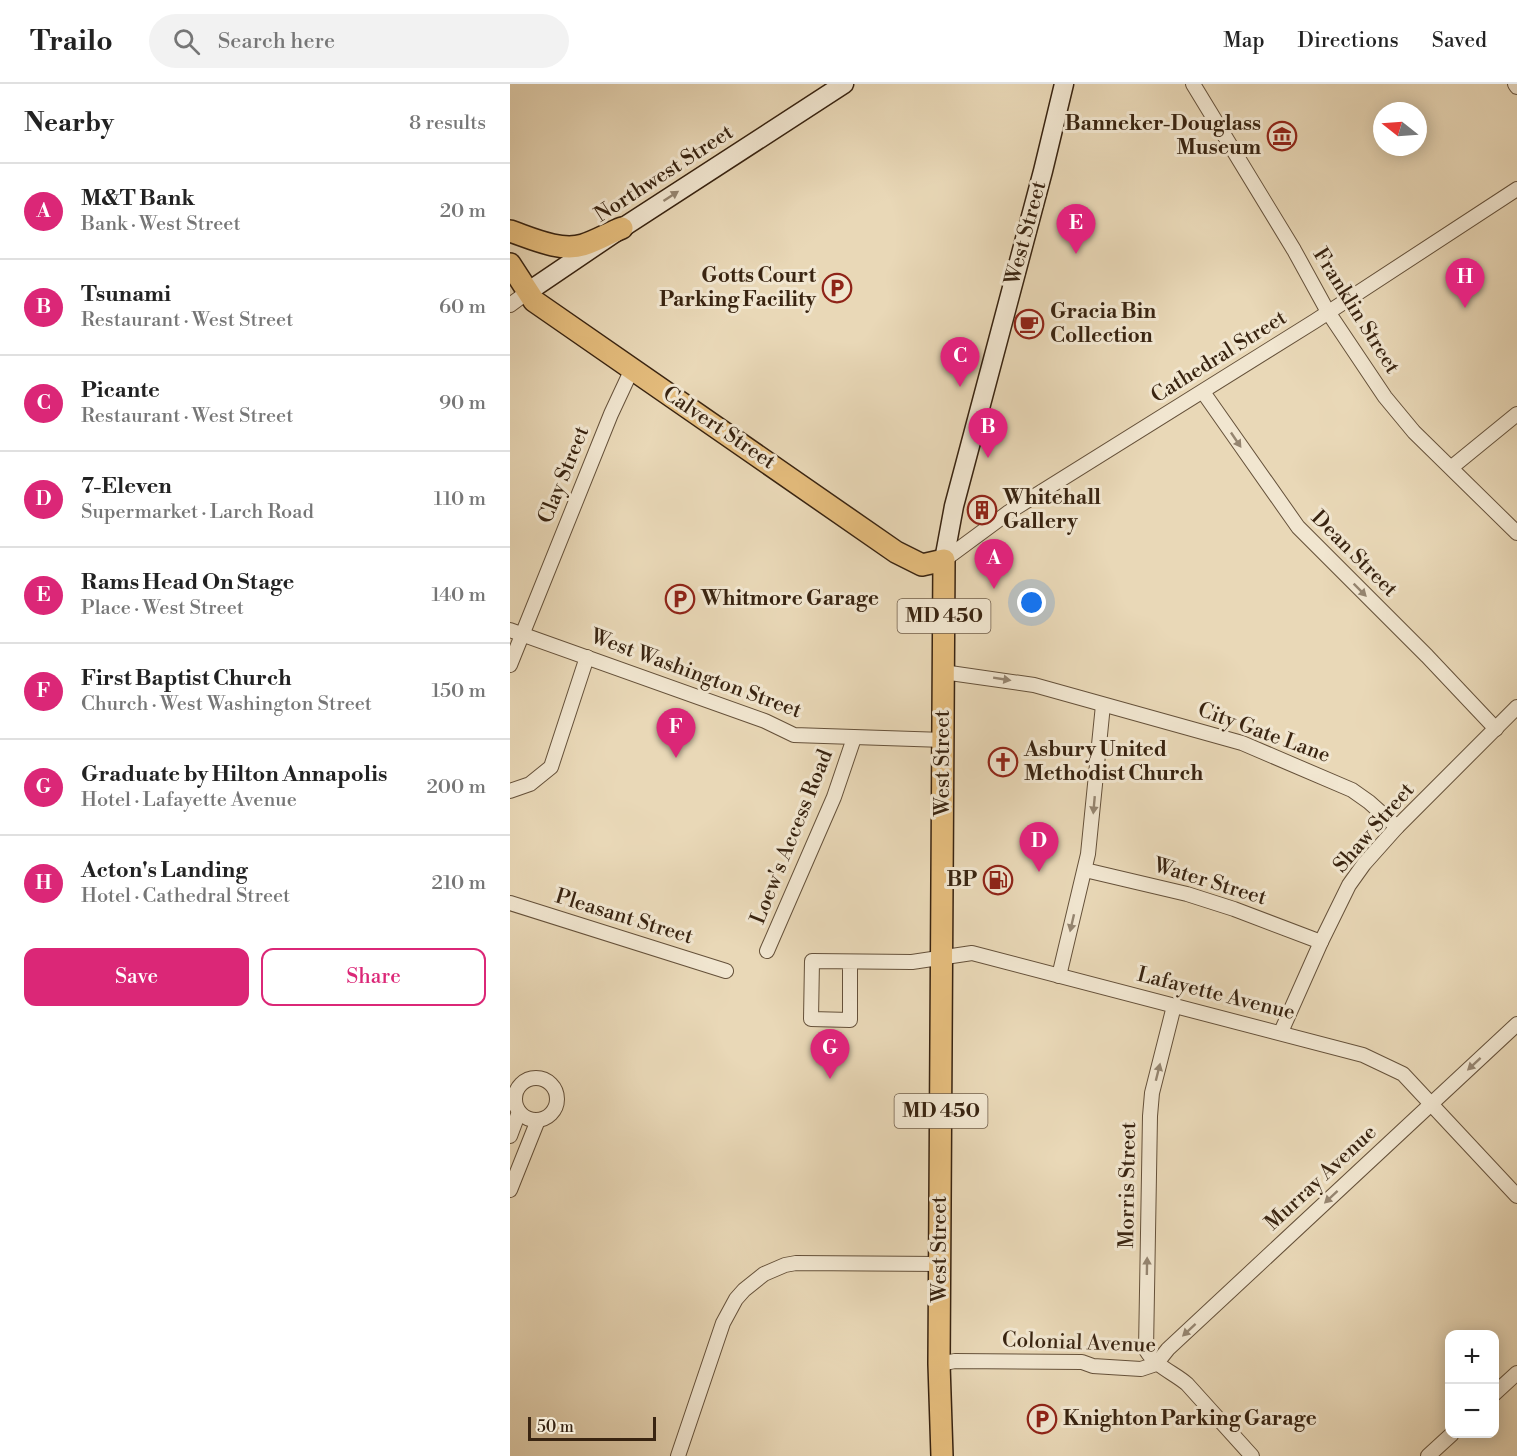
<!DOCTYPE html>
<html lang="en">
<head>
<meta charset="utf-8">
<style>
	body { margin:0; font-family:"Libre Bodoni",serif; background:#f2f2f2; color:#222 }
	.controls { position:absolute; right:18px; bottom:18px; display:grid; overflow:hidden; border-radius:12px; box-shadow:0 3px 15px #0003 }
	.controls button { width:54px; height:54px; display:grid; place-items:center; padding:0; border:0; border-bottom:2px solid #e0e0e0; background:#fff; color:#222; font:30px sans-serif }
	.compass { position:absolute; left:863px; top:18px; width:54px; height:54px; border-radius:50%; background:#fff; box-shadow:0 3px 15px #0003; rotate:287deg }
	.scale { position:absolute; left:18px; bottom:15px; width:128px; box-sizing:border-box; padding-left:6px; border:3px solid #392411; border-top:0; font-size:16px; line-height:21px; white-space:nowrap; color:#392411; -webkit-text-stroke:4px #f1e6d0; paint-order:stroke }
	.you { position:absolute; left:522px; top:519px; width:21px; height:21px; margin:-15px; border:4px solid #fff; border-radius:50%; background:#1a73e8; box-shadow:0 0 0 9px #1a73e833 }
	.badge { display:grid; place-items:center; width:39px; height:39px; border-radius:50%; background:#db2777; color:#fff; font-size:20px; font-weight:700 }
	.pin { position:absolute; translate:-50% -50px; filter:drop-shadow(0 2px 3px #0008) }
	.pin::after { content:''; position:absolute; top:32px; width:21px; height:18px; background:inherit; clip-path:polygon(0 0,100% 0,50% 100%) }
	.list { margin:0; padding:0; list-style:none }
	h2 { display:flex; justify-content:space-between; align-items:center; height:78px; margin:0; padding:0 24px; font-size:26px }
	h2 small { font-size:20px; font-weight:400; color:#767676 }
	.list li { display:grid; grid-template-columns:39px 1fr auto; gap:18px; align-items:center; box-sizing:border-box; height:96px; padding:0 24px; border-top:2px solid #e0e0e0 }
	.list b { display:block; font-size:22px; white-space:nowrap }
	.list p { margin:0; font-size:20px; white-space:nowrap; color:#767676 }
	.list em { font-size:20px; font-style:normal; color:#767676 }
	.actions { display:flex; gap:12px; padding:18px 24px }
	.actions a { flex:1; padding:14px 0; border:2px solid #db2777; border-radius:12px; text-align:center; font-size:21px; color:#db2777 }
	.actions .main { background:#db2777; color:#fff }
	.icon { flex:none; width:33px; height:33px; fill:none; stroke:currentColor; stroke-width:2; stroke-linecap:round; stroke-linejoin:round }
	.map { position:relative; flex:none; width:1007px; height:1372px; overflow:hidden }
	header { display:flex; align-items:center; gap:36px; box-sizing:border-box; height:84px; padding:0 30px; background:#fff; border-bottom:2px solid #e0e0e0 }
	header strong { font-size:28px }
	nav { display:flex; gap:33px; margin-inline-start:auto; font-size:21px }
	.search { width:420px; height:54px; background:#f2f2f2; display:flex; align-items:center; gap:15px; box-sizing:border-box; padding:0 21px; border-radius:33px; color:#767676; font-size:22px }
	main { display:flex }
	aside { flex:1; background:#fff }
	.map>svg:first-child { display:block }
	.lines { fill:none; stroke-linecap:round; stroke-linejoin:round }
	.street-casing { stroke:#65513a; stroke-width:16 }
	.secondary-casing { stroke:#392411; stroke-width:21 }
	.primary-casing { stroke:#392411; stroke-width:24 }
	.street { stroke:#f1e6d0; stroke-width:14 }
	.secondary { stroke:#f1e6d0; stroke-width:18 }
	.primary { stroke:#e4bc7c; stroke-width:21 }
	.oneway { fill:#958570 }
	.labels { text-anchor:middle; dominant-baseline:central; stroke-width:6; stroke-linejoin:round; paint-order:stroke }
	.shield { fill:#f1e6d0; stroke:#705e4a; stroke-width:1.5 }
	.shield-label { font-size:20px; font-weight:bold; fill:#392411 }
	.poi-label { font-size:21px; font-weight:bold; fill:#392411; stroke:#f1e6d0; text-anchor:start }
	.street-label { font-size:21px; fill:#392411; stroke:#f1e6d0 }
</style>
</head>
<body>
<header>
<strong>Trailo</strong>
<div class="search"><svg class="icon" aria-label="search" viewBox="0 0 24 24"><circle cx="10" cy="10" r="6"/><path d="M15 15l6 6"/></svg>Search here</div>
<nav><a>Map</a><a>Directions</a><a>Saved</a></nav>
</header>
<main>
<aside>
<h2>Nearby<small>8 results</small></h2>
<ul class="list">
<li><span class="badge">A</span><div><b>M&amp;T Bank</b><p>Bank · West Street</p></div><em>20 m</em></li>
<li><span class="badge">B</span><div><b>Tsunami</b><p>Restaurant · West Street</p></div><em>60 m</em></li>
<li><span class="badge">C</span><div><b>Picante</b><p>Restaurant · West Street</p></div><em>90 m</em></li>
<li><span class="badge">D</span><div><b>7-Eleven</b><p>Supermarket · Larch Road</p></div><em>110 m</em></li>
<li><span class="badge">E</span><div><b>Rams Head On Stage</b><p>Place · West Street</p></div><em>140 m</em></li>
<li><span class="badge">F</span><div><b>First Baptist Church</b><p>Church · West Washington Street</p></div><em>150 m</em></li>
<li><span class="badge">G</span><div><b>Graduate by Hilton Annapolis</b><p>Hotel · Lafayette Avenue</p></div><em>200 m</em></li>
<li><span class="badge">H</span><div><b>Acton's Landing</b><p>Hotel · Cathedral Street</p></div><em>210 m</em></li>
</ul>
<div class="actions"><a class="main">Save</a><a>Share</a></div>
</aside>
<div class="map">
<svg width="1007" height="1372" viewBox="0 0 1007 1372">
	<rect width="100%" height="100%" fill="#e9d8b7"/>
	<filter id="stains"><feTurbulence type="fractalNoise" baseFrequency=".00333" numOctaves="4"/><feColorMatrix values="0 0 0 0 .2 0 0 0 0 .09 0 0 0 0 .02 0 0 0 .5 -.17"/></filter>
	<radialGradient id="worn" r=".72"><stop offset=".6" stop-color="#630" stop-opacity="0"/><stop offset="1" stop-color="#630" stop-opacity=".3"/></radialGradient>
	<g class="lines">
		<g class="street-casing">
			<g id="street">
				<polyline points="683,0 784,166 818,228 875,313 904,348 1007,449"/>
				<polyline points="1005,0 1007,3"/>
				<polyline points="0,221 19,207"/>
				<polyline points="693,308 788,443 917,572 986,645"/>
				<polyline points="942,383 1007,330"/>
				<polyline points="434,476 499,428 805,237 1007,105"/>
				<polyline points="0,546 255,637 284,651 434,656"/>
				<polyline points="0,581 101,330 122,285"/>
				<polyline points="433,588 524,601 732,659 842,706 859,718 887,743"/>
				<polyline points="0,707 20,700 41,683 77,573"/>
				<polyline points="575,786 677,810 724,825 811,858"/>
				<polyline points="0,819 216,887"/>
				<polyline points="257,867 324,713 344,654"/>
				<polyline points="340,878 340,936 301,935 302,877 402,878 462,869 853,971 893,990 1007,1112"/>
				<polyline points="549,892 578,770 593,621"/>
				<path d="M664 922 642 1009 640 1032 636 1266C646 1283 663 1288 677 1300L742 1372"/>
				<polyline points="771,948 811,858 839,801 854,780 887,743 1007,623"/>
				<circle cx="26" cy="1015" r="21"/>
				<polyline points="0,1052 9,1028"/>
				<polyline points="0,1106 28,1036"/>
				<polyline points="429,1280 445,1277 572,1278 583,1282 631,1285 646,1280 658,1265 1007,940"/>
				<polyline points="984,1310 1007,1289"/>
				<polyline points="168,1372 213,1239 226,1215 234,1206 254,1190 275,1181 286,1179 430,1180"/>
				<polyline points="918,1372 942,1350"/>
			</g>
		</g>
		<g class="secondary-casing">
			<g id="secondary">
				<polyline points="19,207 112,144 334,0"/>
				<polyline points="434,476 444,422 533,87 554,0"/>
			</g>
		</g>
		<g class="primary-casing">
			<g id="primary">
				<path d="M0 147C21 154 50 168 73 161 86 157 99 149 112 144"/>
				<polyline points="0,180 24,217 386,468 412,481 434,476 429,1280 432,1372"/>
			</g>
		</g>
		<use href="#street" class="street"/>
		<use href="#secondary" class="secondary"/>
		<use href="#primary" class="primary"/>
	</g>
	<defs><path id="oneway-solid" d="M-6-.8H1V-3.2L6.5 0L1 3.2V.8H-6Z" transform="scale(1.5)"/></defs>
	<g class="oneway">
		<use href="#oneway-solid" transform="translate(161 112) rotate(-33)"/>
		<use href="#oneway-solid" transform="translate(726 356) rotate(56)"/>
		<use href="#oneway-solid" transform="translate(850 506) rotate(45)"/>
		<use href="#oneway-solid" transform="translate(492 595) rotate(9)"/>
		<use href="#oneway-solid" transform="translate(584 721) rotate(95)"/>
		<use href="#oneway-solid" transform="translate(562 839) rotate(103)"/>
		<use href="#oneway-solid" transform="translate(964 980) rotate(137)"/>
		<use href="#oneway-solid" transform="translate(648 988) rotate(-76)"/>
		<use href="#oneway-solid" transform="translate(821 1113) rotate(137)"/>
		<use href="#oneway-solid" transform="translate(637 1182) rotate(-89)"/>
		<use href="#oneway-solid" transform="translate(679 1246) rotate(137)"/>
	</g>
	<defs>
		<g id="museum-ring" transform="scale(1.5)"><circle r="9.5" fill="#f1e6d0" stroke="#8f2418" stroke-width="1.5"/><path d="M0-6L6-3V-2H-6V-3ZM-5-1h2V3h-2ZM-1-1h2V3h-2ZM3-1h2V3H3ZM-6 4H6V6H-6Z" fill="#8f2418"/></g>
		<g id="parking-ring" transform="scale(1.5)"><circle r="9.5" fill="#f1e6d0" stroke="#8f2418" stroke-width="1.5"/><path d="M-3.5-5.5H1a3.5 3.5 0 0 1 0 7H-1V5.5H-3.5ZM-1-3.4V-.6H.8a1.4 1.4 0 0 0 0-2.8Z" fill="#8f2418"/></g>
		<g id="cafe-ring" transform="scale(1.5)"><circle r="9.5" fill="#f1e6d0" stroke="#8f2418" stroke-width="1.5"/><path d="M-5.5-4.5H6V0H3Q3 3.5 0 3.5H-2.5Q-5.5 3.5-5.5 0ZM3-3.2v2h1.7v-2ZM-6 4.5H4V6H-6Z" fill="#8f2418"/></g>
		<g id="building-ring" transform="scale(1.5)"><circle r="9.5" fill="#f1e6d0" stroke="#8f2418" stroke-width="1.5"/><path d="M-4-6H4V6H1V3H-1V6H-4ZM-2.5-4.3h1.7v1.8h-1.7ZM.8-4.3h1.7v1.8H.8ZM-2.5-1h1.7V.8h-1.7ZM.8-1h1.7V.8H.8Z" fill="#8f2418"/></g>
		<g id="church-ring" transform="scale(1.5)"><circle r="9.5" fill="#f1e6d0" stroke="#8f2418" stroke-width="1.5"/><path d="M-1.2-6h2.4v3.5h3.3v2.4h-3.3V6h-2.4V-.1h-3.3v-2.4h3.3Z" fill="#8f2418"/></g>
		<g id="fuel-ring" transform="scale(1.5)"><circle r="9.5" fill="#f1e6d0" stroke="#8f2418" stroke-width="1.5"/><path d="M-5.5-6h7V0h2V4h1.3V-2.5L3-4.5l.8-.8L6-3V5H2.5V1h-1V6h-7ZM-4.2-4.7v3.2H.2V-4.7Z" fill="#8f2418"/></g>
	</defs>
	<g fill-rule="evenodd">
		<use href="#museum-ring" x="772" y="52"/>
		<use href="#parking-ring" x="327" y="204"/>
		<use href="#cafe-ring" x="519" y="240"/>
		<use href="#building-ring" x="472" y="426"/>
		<use href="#parking-ring" x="170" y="515"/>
		<use href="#church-ring" x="493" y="678"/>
		<use href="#fuel-ring" x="488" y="796"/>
		<use href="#parking-ring" x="532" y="1335"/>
	</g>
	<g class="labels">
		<g class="shield">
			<rect x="387.5" y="515" width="93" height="34" rx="4.5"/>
			<rect x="384.5" y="1010" width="93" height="34" rx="4.5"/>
		</g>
		<g class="shield-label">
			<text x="434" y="532">MD 450</text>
			<text x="431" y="1027">MD 450</text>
		</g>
		<g class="poi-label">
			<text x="751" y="40" text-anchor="end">Banneker-Douglass<tspan x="751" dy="24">Museum</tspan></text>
			<text x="306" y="192" text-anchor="end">Gotts Court<tspan x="306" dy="24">Parking Facility</tspan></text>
			<text x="540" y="228">Gracia Bin<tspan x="540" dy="24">Collection</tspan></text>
			<text x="493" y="414">Whitehall<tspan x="493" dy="24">Gallery</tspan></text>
			<text x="191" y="515">Whitmore Garage</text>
			<text x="514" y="666">Asbury United<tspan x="514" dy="24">Methodist Church</tspan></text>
			<text x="467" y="796" text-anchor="end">BP</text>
			<text x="553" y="1335">Knighton Parking Garage</text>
		</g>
		<g class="street-label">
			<text transform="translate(154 90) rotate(-33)">Northwest Street</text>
			<text transform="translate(516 149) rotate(-75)">West Street</text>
			<text transform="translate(846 227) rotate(58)">Franklin Street</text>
			<text transform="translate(709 273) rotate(-32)">Cathedral Street</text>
			<text transform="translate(209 344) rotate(34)">Calvert Street</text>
			<text transform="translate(54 391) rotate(-68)">Clay Street</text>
			<text transform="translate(844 470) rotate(45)">Dean Street</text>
			<text transform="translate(186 590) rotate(20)">West Washington Street</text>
			<text transform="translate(754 649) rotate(20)">City Gate Lane</text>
			<text transform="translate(433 679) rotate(-90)">West Street</text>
			<text transform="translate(864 744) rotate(-49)">Shaw Street</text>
			<text transform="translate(282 753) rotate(-68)">Loew's Access Road</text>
			<text transform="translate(700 798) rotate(17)">Water Street</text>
			<text transform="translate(114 833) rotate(17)">Pleasant Street</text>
			<text transform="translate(706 910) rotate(14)">Lafayette Avenue</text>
			<text transform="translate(811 1094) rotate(-43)">Murray Avenue</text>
			<text transform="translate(618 1101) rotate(-89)">Morris Street</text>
			<text transform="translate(430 1165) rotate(-90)">West Street</text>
			<text transform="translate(569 1259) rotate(2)">Colonial Avenue</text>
		</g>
	</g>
	<rect width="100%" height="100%" filter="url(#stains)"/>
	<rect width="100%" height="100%" fill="url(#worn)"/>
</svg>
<div class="controls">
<button>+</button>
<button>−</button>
</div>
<svg class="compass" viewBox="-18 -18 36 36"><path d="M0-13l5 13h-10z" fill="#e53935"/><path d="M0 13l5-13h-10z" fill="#767676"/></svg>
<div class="scale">50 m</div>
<div class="you"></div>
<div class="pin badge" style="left:484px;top:505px">A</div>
<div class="pin badge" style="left:478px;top:374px">B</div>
<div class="pin badge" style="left:450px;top:303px">C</div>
<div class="pin badge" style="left:529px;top:788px">D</div>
<div class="pin badge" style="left:566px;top:170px">E</div>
<div class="pin badge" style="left:166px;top:674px">F</div>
<div class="pin badge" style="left:320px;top:995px">G</div>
<div class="pin badge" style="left:955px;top:224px">H</div>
</div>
</main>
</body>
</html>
